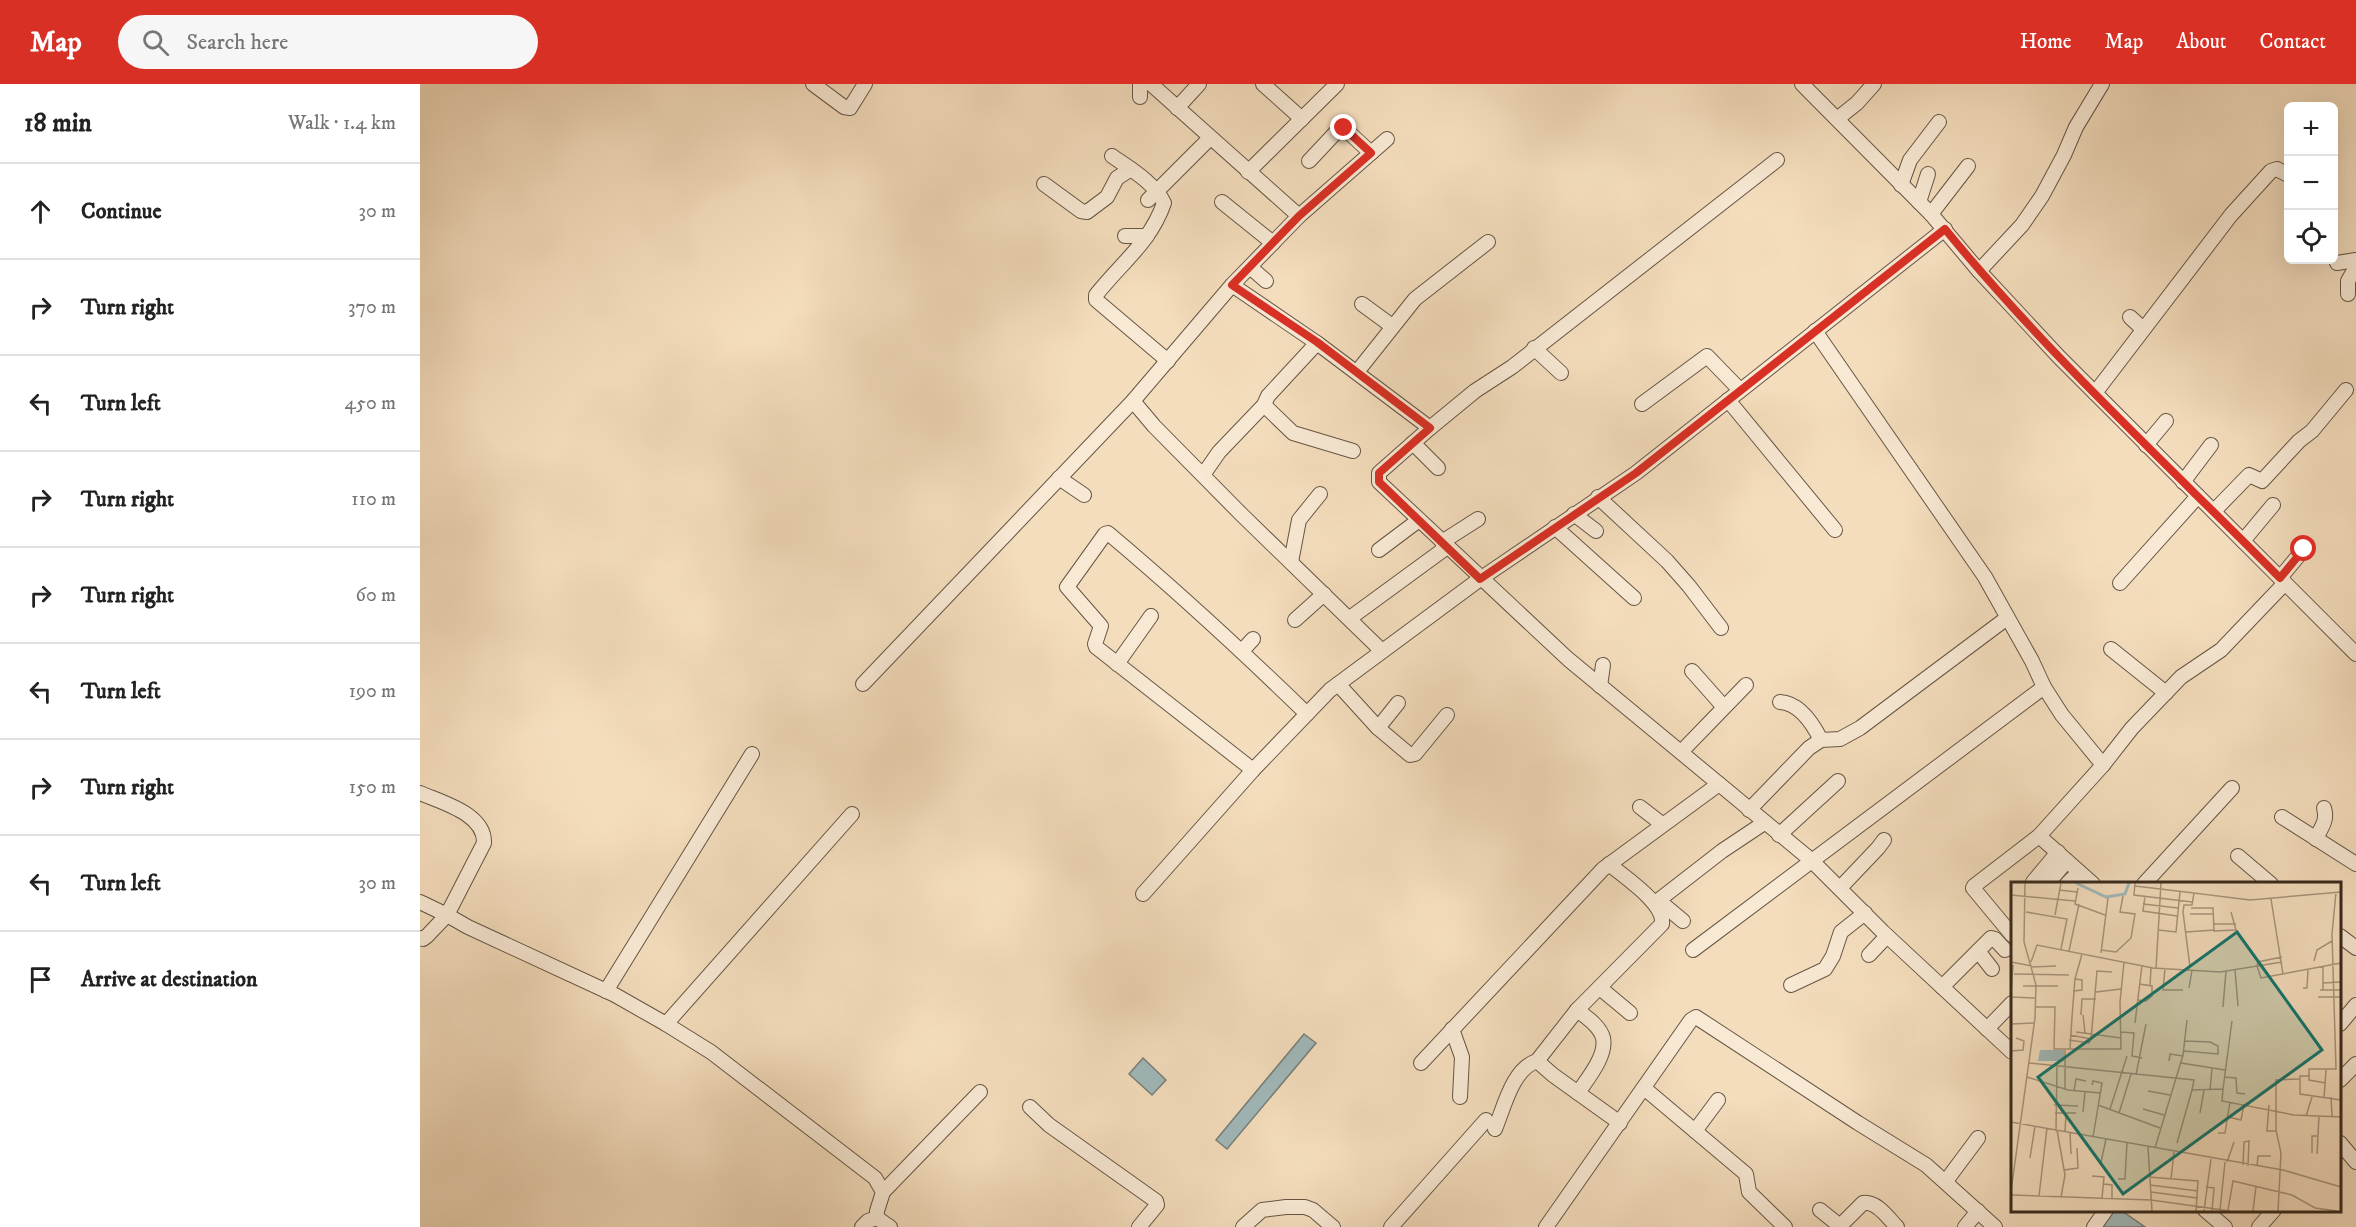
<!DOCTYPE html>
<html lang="en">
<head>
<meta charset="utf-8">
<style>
	body { margin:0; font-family:"IM FELL DW Pica",serif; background:#f6f6f6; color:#222 }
	.controls { position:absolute; right:18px; top:18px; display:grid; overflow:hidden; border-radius:9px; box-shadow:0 6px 24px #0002 }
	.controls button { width:54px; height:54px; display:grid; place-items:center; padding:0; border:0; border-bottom:2px solid #e0e0e0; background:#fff; color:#222; font:30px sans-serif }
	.stop { position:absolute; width:18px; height:18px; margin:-14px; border:4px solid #d93025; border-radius:50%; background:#fff }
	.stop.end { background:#d93025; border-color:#fff; box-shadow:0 2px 6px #0008 }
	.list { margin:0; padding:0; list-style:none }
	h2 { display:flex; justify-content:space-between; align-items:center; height:78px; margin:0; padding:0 24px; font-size:26px }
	h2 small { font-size:20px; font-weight:400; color:#767676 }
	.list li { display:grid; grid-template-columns:39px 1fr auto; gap:18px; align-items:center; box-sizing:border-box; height:96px; padding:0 24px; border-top:2px solid #e0e0e0 }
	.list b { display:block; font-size:22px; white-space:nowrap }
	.list em { font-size:20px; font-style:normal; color:#767676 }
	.icon { flex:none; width:33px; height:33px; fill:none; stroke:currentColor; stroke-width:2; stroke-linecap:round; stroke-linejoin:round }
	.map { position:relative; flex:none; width:1936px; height:1143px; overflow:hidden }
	header { display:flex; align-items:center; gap:36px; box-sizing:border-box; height:84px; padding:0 30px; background:#d93025; color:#fff }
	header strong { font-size:28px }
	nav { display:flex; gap:33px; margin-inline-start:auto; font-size:21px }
	.search { width:420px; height:54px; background:#f6f6f6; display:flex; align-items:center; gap:15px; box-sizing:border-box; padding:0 21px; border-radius:33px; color:#767676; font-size:22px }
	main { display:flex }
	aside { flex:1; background:#fff }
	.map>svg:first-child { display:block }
	.water { fill:#a0b9bb; stroke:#767f7b; stroke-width:1.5 }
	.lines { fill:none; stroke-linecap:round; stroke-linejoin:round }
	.minor-casing { stroke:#665644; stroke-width:16 }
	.minor { stroke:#f8e9d4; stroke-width:14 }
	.route { stroke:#d93025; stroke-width:8 }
	.inset-river { fill:none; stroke:#a0b9bb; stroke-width:3 }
	.inset-road { fill:none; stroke:#a8957d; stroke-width:1.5 }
	.view { fill:#0f766e; fill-opacity:0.15; stroke:#0f766e; stroke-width:3 }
	.inset-edge { fill:none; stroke:#37291c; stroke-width:3 }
</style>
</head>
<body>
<header>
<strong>Map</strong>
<div class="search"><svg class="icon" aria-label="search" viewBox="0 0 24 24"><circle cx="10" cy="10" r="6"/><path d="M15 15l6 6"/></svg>Search here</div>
<nav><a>Home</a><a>Map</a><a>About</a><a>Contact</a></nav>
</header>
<main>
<aside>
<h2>18 min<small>Walk · 1.4 km</small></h2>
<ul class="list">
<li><svg class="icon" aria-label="ahead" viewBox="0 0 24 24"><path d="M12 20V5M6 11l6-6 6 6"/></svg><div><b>Continue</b></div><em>30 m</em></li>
<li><svg class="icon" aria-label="right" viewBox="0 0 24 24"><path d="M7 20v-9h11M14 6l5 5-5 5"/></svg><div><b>Turn right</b></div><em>370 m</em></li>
<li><svg class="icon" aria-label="left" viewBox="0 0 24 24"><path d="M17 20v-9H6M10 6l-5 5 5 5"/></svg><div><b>Turn left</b></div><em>450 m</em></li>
<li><svg class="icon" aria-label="right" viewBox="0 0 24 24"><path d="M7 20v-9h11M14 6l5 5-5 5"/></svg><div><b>Turn right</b></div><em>110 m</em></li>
<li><svg class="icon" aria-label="right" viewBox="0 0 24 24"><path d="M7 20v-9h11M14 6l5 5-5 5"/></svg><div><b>Turn right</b></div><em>60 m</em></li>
<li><svg class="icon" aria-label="left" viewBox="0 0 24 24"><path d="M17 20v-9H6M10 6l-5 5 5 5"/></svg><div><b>Turn left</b></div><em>190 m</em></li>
<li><svg class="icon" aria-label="right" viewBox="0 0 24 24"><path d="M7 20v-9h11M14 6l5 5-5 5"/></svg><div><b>Turn right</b></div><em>150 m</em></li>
<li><svg class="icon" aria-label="left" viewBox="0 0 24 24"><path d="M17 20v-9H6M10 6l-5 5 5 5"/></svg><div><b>Turn left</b></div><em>30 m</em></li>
<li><svg class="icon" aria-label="arrive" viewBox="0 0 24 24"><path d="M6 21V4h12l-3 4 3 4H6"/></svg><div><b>Arrive at destination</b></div></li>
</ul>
</aside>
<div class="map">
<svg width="1936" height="1143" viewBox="0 0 1936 1143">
	<rect width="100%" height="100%" fill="#f4ddbd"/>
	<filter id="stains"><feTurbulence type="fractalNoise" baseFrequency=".00333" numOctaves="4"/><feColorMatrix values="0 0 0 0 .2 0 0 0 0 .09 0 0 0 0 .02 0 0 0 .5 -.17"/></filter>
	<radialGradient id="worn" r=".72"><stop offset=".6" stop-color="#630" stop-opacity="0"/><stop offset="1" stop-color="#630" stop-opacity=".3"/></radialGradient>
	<g class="water">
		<polygon points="884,950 896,959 807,1065 796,1056"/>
		<polygon points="723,974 746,996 732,1011 709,990"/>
		<polygon points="1689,1126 1702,1127 1725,1143 1677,1143"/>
	</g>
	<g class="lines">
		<g class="minor-casing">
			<g id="minor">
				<polyline points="393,0 424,23 430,24 445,0"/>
				<polyline points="720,0 720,13"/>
				<polyline points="731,0 879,132 812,201 897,259 1010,344 959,389 959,398 1148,575 1391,776 1463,848 1592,968"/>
				<polyline points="843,0 882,35"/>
				<polyline points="1382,0 1511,130 1559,187 1639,273 1936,570"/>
				<polyline points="757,24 779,0"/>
				<polyline points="1417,35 1437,19 1454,0"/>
				<path d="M692 72C709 84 735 99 744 119 730 159 701 179 676 211V216L748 277"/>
				<polyline points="889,77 920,44 924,44 951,69"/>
				<polyline points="828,88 917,0"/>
				<polyline points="624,100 661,127 667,128 687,113 697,94 711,85"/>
				<polyline points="1481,101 1490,76 1519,38"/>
				<polyline points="728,116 790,54"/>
				<polyline points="802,118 853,159"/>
				<polyline points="1499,118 1508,90"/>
				<polyline points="1511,130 1548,82"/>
				<polyline points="879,132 967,55"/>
				<polyline points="705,152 727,152"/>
				<polyline points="1917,179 1936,176"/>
				<polyline points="830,183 846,197"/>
				<polyline points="1559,187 1602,141 1622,112 1644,71 1656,43 1682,0"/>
				<polyline points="1928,210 1928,197 1936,183"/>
				<polyline points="942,220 972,242"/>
				<polyline points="1710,233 1723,245"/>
				<polyline points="1395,247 1565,493 1612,577 1624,603 1642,631 1683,681"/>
				<polyline points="1114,264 1141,289"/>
				<polyline points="937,288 995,215 1068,158"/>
				<polyline points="1675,309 1811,131 1851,87 1857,85 1868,91"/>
				<polyline points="1308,316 1415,446"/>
				<polyline points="713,317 734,342 822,431 962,567"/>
				<polyline points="1222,320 1287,272 1320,306"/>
				<polyline points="844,321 873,349 933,367"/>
				<polyline points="1010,344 1055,307 1092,283 1357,76"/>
				<polyline points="993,359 1018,384"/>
				<polyline points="1726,361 1746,337"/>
				<polyline points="783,391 799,368 844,321 848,312 897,259"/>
				<polyline points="639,394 664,411"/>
				<polyline points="1763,398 1791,361"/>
				<polyline points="1178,413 1247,477 1269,502 1301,544"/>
				<polyline points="1794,427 1829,391 1842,397 1879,357 1892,347 1926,306"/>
				<polyline points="1154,430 1176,447"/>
				<polyline points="1135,443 1214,514"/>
				<polyline points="1823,457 1853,421"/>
				<polyline points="1022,458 1058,435"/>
				<polyline points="959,466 999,436"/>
				<polyline points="871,478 879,436 900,410"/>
				<polyline points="1860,494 1884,465"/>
				<polyline points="1700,499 1778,412"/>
				<polyline points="930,534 1027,463"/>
				<polyline points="875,536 904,510"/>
				<polyline points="1691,565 1746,609"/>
				<polyline points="822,567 833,555"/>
				<polyline points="697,580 731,532"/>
				<polyline points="1272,587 1303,622"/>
				<polyline points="443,600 713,317 812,201"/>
				<polyline points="918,600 958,644 990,671 995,670 1027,631"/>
				<polyline points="1180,602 1183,581"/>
				<path d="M1360 618C1379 619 1393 640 1401 656"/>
				<polyline points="958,644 978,619"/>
				<polyline points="1261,668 1326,601"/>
				<path d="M833 686 676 563 675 560 681 542 647 503 685 450 688 449C757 507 822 567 887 630"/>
				<path d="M0 709C23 719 65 730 64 759L27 831 48 843 195 911 246 940 291 968 455 1094 463 1108 457 1127V1134"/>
				<polyline points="1220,723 1242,740"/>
				<polyline points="1329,726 1389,664 1401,656 1420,655 1440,644 1587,534"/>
				<polyline points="1862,733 1936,780"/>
				<polyline points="1359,751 1418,697"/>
				<polyline points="1619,752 1673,800"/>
				<path d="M1896 755C1901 743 1908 737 1904 724"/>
				<polyline points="1818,772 1851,800"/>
				<path d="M1189 780C1204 793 1245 819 1242 840L1157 926 1117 977 1133 991 1200 1039"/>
				<polyline points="1613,798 1638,768"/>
				<polyline points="1627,800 1647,777"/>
				<polyline points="1647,800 1659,788"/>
				<polyline points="1724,800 1812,704"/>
				<polyline points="1420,804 1458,764 1464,756"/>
				<polyline points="723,810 833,686 910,606 1060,495 1216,389 1525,145"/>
				<polyline points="1239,817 1263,837"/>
				<polyline points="0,818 27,831 7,852 3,855 0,854"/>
				<polyline points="1235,819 1302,767 1344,739"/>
				<polyline points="1592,851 1553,804 1554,802 1619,752 1683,681 1712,644 1761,593 1801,566 1865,499"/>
				<polyline points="1920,852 1936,864"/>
				<polyline points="1273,866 1624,603"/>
				<polyline points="1558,867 1572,885"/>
				<polyline points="1449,871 1467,852"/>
				<polyline points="1371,901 1405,885 1413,872 1421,848 1445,829"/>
				<polyline points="1522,903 1571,854 1575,855 1585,866"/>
				<polyline points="1180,904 1210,929"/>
				<polyline points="186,907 332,670"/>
				<path d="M1157 926C1166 933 1180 942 1183 954 1187 972 1167 995 1158 1009"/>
				<polyline points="246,940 432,730"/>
				<polyline points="1920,940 1936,921"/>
				<polyline points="1032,945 1042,973 1040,1013"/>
				<polyline points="1567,945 1592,919"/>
				<polyline points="1001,979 1183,785 1299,700"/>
				<polyline points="1920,996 1936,980"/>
				<polyline points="1224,1004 1326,1090 1329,1108 1365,1143"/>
				<polyline points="610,1023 629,1041 736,1117 737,1121 719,1143"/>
				<path d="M1075 1045C1084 1024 1092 985 1117 977"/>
				<polyline points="1275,1047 1298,1016"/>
				<polyline points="1920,1059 1936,1078"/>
				<polyline points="1526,1097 1558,1054"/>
				<polyline points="463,1108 560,1008"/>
				<polyline points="1400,1126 1420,1142"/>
				<polyline points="1785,1126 1805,1143"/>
				<polyline points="457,1134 470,1143"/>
				<polyline points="442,1143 448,1137 457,1134"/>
				<polyline points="823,1143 842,1126 866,1123 885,1123 893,1126 913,1143"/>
				<polyline points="971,1143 1066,1036"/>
				<polyline points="1126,1143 1271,936 1276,933 1438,1039 1506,1081 1575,1143"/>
				<path d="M1419 1143 1443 1119C1457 1117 1468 1134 1477 1143"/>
				<polyline points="1545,1143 1558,1127"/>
				<polyline points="1674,1143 1686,1126"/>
				<polyline points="1839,1143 1854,1126"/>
			</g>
		</g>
		<use href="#minor" class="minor"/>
	</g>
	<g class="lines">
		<path class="route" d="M924 44 951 69 879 132 812 201 897 258 1010 344 959 389V398L1060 495 1216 389 1525 145C1627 270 1747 380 1860 494L1884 465"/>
	</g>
	<g transform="translate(1591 798)">
		<rect width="330" height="330" fill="#f4ddbd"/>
		<path d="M29 168H53V179H27Z" fill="#a0b9bb"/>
		<path class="inset-river" d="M65 1 95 15 114 12 118 1"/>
		<path class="inset-road" d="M124 1 123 13 181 20M124 4 183 11M67 6 64 22 94 33M48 8 66 10M0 13 64 19M134 14 132 29 166 34M260 17 272 92M132 22 167 26M15 30 56 37 50 67M179 32H203M44 33 50 1M203 42H225M147 48 165 50 169 10M202 49 225 48 220 30M175 50 203 48 202 26H180M90 68 105 70 120 56 124 32 109 30 112 14M58 69 68 22M90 71 97 16M271 75 247 80 246 84 271 80M303 79 306 68 321 59M0 80 21 84M20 80 26 63 142 86 209 90 246 84 250 96 330 81M21 85 45 84M179 85 172 30 173 23H181L183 11 239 18 330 10M145 86 150 1M154 86 152 108H172M224 88 227 124M3 92 58 93M312 101 330 100M12 104H47M139 104 140 86M178 106 181 88M292 106H296L297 88M309 108H330M312 108V84M62 109 71 108V98L64 97M85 110 110 107M0 112 2 83M0 115 25 116M307 115H330M126 118 135 119 141 114V104L128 102M24 125H44L43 167H110L109 120 113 80M212 125 215 89M70 133 71 117H85M72 133 74 151M61 135 64 97 71 72M124 141 131 83M0 142 24 141M65 150 110 156M110 150 123 151 121 174 131 176M59 153 80 157M80 157 86 89 101 90M58 158 78 161 80 157M59 167 61 135M54 168V207M0 169 12 168 13 159 5 156M173 169 207 172V164L199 160 174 159M158 179 159 172 172 174M18 181 183 198 181 208 212 207 211 219 283 233 330 235M170 181 214 188M125 193 135 142M299 194H289V212L330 218M16 195 57 208 89 211M213 195 225 196 226 211 234 212M315 201 298 198V187H325L321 52 325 10M81 203 82 199 91 201 82 255M212 207 221 139M199 208 201 186M63 209 65 197 75 199M137 209 159 213M320 215 321 234M313 216 315 188M43 223 67 224M87 223 149 246M258 223 256 249H266M99 227 116 174M132 227 153 233M72 230 74 210M44 231H65M108 231 120 192M189 231 193 208M295 234 301 215M217 235 230 238 233 222M0 240 272 288 330 305M45 248 46 185M46 248 54 293 50 315M54 250 55 232M59 251 60 272M207 251H214L219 220M166 261 181 208M137 265 141 329M144 266 172 173 176 138M301 271V254H306M306 272 308 234M19 276 24 244M90 280 95 257M216 280 223 260M232 283 233 260 238 259 237 284M246 285 247 274H260M53 288 67 286 66 266M81 294 93 295 91 316M138 295 187 299 185 329M107 297H114L116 261M160 297 163 270M93 302 101 303V317M139 303 187 309M195 305 203 306 201 329M0 309 24 136 25 103 13 60 14 1M140 310 186 316M0 313 140 318 219 329M28 314 36 246M209 328 214 280M217 328 222 299 281 313 304 326 326 329M193 329 200 277M242 329 245 304M267 329 270 271 265 248V198L288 197"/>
		<path class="view" d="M226 50 311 168 112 312 27 195Z"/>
		<rect width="330" height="330" class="inset-edge"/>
	</g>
	<rect width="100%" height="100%" filter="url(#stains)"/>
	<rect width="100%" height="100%" fill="url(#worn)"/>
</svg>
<div class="controls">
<button>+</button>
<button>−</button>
<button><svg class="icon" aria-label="locate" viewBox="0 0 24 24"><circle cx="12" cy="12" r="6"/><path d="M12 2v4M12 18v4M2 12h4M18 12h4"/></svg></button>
</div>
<div class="stop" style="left:1884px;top:465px"></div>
<div class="stop end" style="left:924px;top:44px"></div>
</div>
</main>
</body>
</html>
